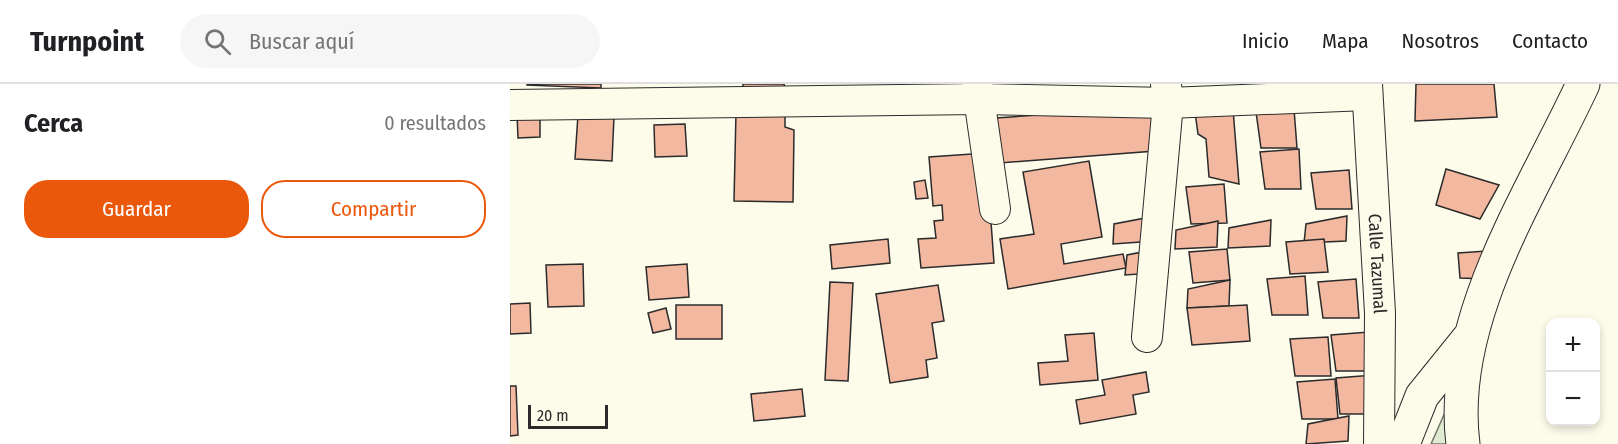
<!DOCTYPE html>
<html lang="es">
<head>
<meta charset="utf-8">
<style>
	body { margin:0; font-family:"Fira Sans Condensed",sans-serif; background:#f6f6f6; color:#202124 }
	.controls { position:absolute; right:18px; bottom:18px; display:grid; overflow:hidden; border-radius:12px; box-shadow:0 3px 9px #0003 }
	.controls button { width:54px; height:54px; display:grid; place-items:center; padding:0; border:0; border-bottom:2px solid #e0e0e0; background:#fff; color:#202124; font:30px sans-serif }
	.scale { position:absolute; left:18px; bottom:15px; width:80px; box-sizing:border-box; padding-left:6px; border:3px solid #2b2b2b; border-top:0; font-size:16px; line-height:21px; white-space:nowrap; color:#2b2b2b; -webkit-text-stroke:4px #fdfbea; paint-order:stroke }
	.list { margin:0; padding:0; list-style:none }
	h2 { display:flex; justify-content:space-between; align-items:center; height:78px; margin:0; padding:0 24px; font-size:26px }
	h2 small { font-size:20px; font-weight:400; color:#757577 }
	.actions { display:flex; gap:12px; padding:18px 24px }
	.actions a { flex:1; padding:14px 0; border:2px solid #ea580c; border-radius:24px; text-align:center; font-size:21px; color:#ea580c }
	.actions .main { background:#ea580c; color:#fff }
	.icon { flex:none; width:33px; height:33px; fill:none; stroke:currentColor; stroke-width:2; stroke-linecap:round; stroke-linejoin:round }
	.map { position:relative; flex:none; width:1108px; height:360px; overflow:hidden }
	header { display:flex; align-items:center; gap:36px; box-sizing:border-box; height:84px; padding:0 30px; background:#fff; border-bottom:2px solid #e0e0e0 }
	header strong { font-size:28px }
	nav { display:flex; gap:33px; margin-inline-start:auto; font-size:21px }
	.search { width:420px; height:54px; background:#f6f6f6; display:flex; align-items:center; gap:15px; box-sizing:border-box; padding:0 21px; border-radius:33px; color:#757577; font-size:22px }
	main { display:flex }
	aside { flex:1; background:#fff }
	.map>svg:first-child { display:block }
	.green { fill:#deebd1; stroke:#74746e; stroke-width:1.5 }
	.building { fill:#f2b8a0; stroke:#2b2b2b; stroke-width:1.5 }
	.lines { fill:none; stroke-linecap:round; stroke-linejoin:round }
	.minor-casing { stroke:#2b2b2b; stroke-width:32 }
	.major-casing { stroke:#2b2b2b; stroke-width:35 }
	.minor { stroke:#fdfbea; stroke-width:30 }
	.major { stroke:#fdfbea; stroke-width:33 }
	.labels { text-anchor:middle; dominant-baseline:central; stroke-width:4.5; stroke-linejoin:round; paint-order:stroke }
	.street-label { font-size:18px; fill:#2b2b2b; stroke:#fdfbea }
</style>
</head>
<body>
<header>
<strong>Turnpoint</strong>
<div class="search"><svg class="icon" aria-label="search" viewBox="0 0 24 24"><circle cx="10" cy="10" r="6"/><path d="M15 15l6 6"/></svg>Buscar aquí</div>
<nav><a>Inicio</a><a>Mapa</a><a>Nosotros</a><a>Contacto</a></nav>
</header>
<main>
<aside>
<h2>Cerca<small>0 resultados</small></h2>
<ul class="list">
</ul>
<div class="actions"><a class="main">Guardar</a><a>Compartir</a></div>
</aside>
<div class="map">
<svg width="1108" height="360" viewBox="0 0 1108 360">
	<rect width="100%" height="100%" fill="#fdfbea"/>
	<polygon class="green" points="937,324 944,360 921,360"/>
	<g class="building">
		<polygon points="17,0 91,0 91,4 17,1"/>
		<polygon points="233,0 274,0 275,4 233,7"/>
		<polygon points="906,0 984,0 987,33 905,37"/>
		<polygon points="642,23 645,67 490,79 486,34"/>
		<polygon points="723,25 729,100 699,93 696,55 688,50 685,28"/>
		<polygon points="784,25 787,64 751,64 746,28"/>
		<polygon points="226,28 275,30 275,43 284,46 283,118 224,117"/>
		<polygon points="7,30 30,30 30,53 8,54"/>
		<polygon points="68,31 104,33 102,77 65,75"/>
		<polygon points="175,40 177,72 145,73 144,41"/>
		<polygon points="789,65 791,105 755,105 750,68"/>
		<polygon points="476,69 484,179 411,184 408,155 426,154 424,137 433,136 432,121 423,122 419,73"/>
		<polygon points="579,77 592,153 551,160 554,180 613,170 616,184 498,205 490,155 524,150 513,88"/>
		<polygon points="936,85 989,101 970,135 926,121"/>
		<polygon points="839,86 842,125 806,125 801,89"/>
		<polygon points="415,96 418,114 406,115 404,98"/>
		<polygon points="714,100 717,139 681,140 676,103"/>
		<polygon points="646,132 645,157 603,160 604,140"/>
		<polygon points="837,132 836,157 794,159 796,140"/>
		<polygon points="761,136 760,162 718,164 719,144"/>
		<polygon points="708,137 707,163 665,165 666,146"/>
		<polygon points="378,155 380,179 322,185 320,161"/>
		<polygon points="814,155 818,188 780,190 776,158"/>
		<polygon points="658,163 658,188 615,191 617,171"/>
		<polygon points="717,165 720,196 683,199 679,168"/>
		<polygon points="977,167 975,195 950,194 948,169"/>
		<polygon points="73,180 74,222 38,223 36,181"/>
		<polygon points="177,180 179,213 139,216 136,183"/>
		<polygon points="795,192 798,231 762,231 757,195"/>
		<polygon points="846,195 849,234 813,234 808,198"/>
		<polygon points="720,196 719,222 677,224 678,205"/>
		<polygon points="320,198 343,199 338,297 315,296"/>
		<polygon points="428,201 434,237 422,239 427,274 416,276 418,293 380,299 366,210"/>
		<polygon points="20,219 21,249 0,250 0,220"/>
		<rect x="166" y="221" width="46" height="34"/>
		<polygon points="737,221 740,257 682,261 677,224"/>
		<polygon points="156,224 161,245 143,249 138,229"/>
		<polygon points="859,248 862,287 826,287 821,251"/>
		<polygon points="584,249 588,296 530,301 528,279 558,277 555,251"/>
		<polygon points="818,253 821,292 785,292 780,255"/>
		<polygon points="636,288 639,308 623,311 626,330 570,340 566,316 595,311 592,296"/>
		<polygon points="864,291 866,330 830,330 826,294"/>
		<polygon points="825,295 828,335 792,335 787,298"/>
		<polygon points="0,302 6,302 8,351 0,352"/>
		<polygon points="292,305 295,332 244,337 241,310"/>
		<polygon points="839,332 838,357 796,360 798,340"/>
	</g>
	<g class="lines">
		<g class="minor-casing">
			<g id="minor">
				<polyline points="467,0 485,125"/>
				<path id="s1" d="M857 0 870 229 869 360"/>
				<polyline points="0,21 468,15 658,19 857,11"/>
				<polyline points="637,253 658,19 656,0"/>
			</g>
		</g>
		<g class="major-casing">
			<g id="major">
				<polyline points="893,360 912,312 958,255"/>
				<path d="M953 360C937 235 1022 110 1073 0"/>
			</g>
		</g>
		<use href="#minor" class="minor"/>
		<use href="#major" class="major"/>
	</g>
	<g class="labels">
		<g class="street-label">
			<text stroke="none"><textPath href="#s1" startOffset="180">Calle Tazumal</textPath></text>
		</g>
	</g>
</svg>
<div class="controls">
<button>+</button>
<button>−</button>
</div>
<div class="scale">20 m</div>
</div>
</main>
</body>
</html>
